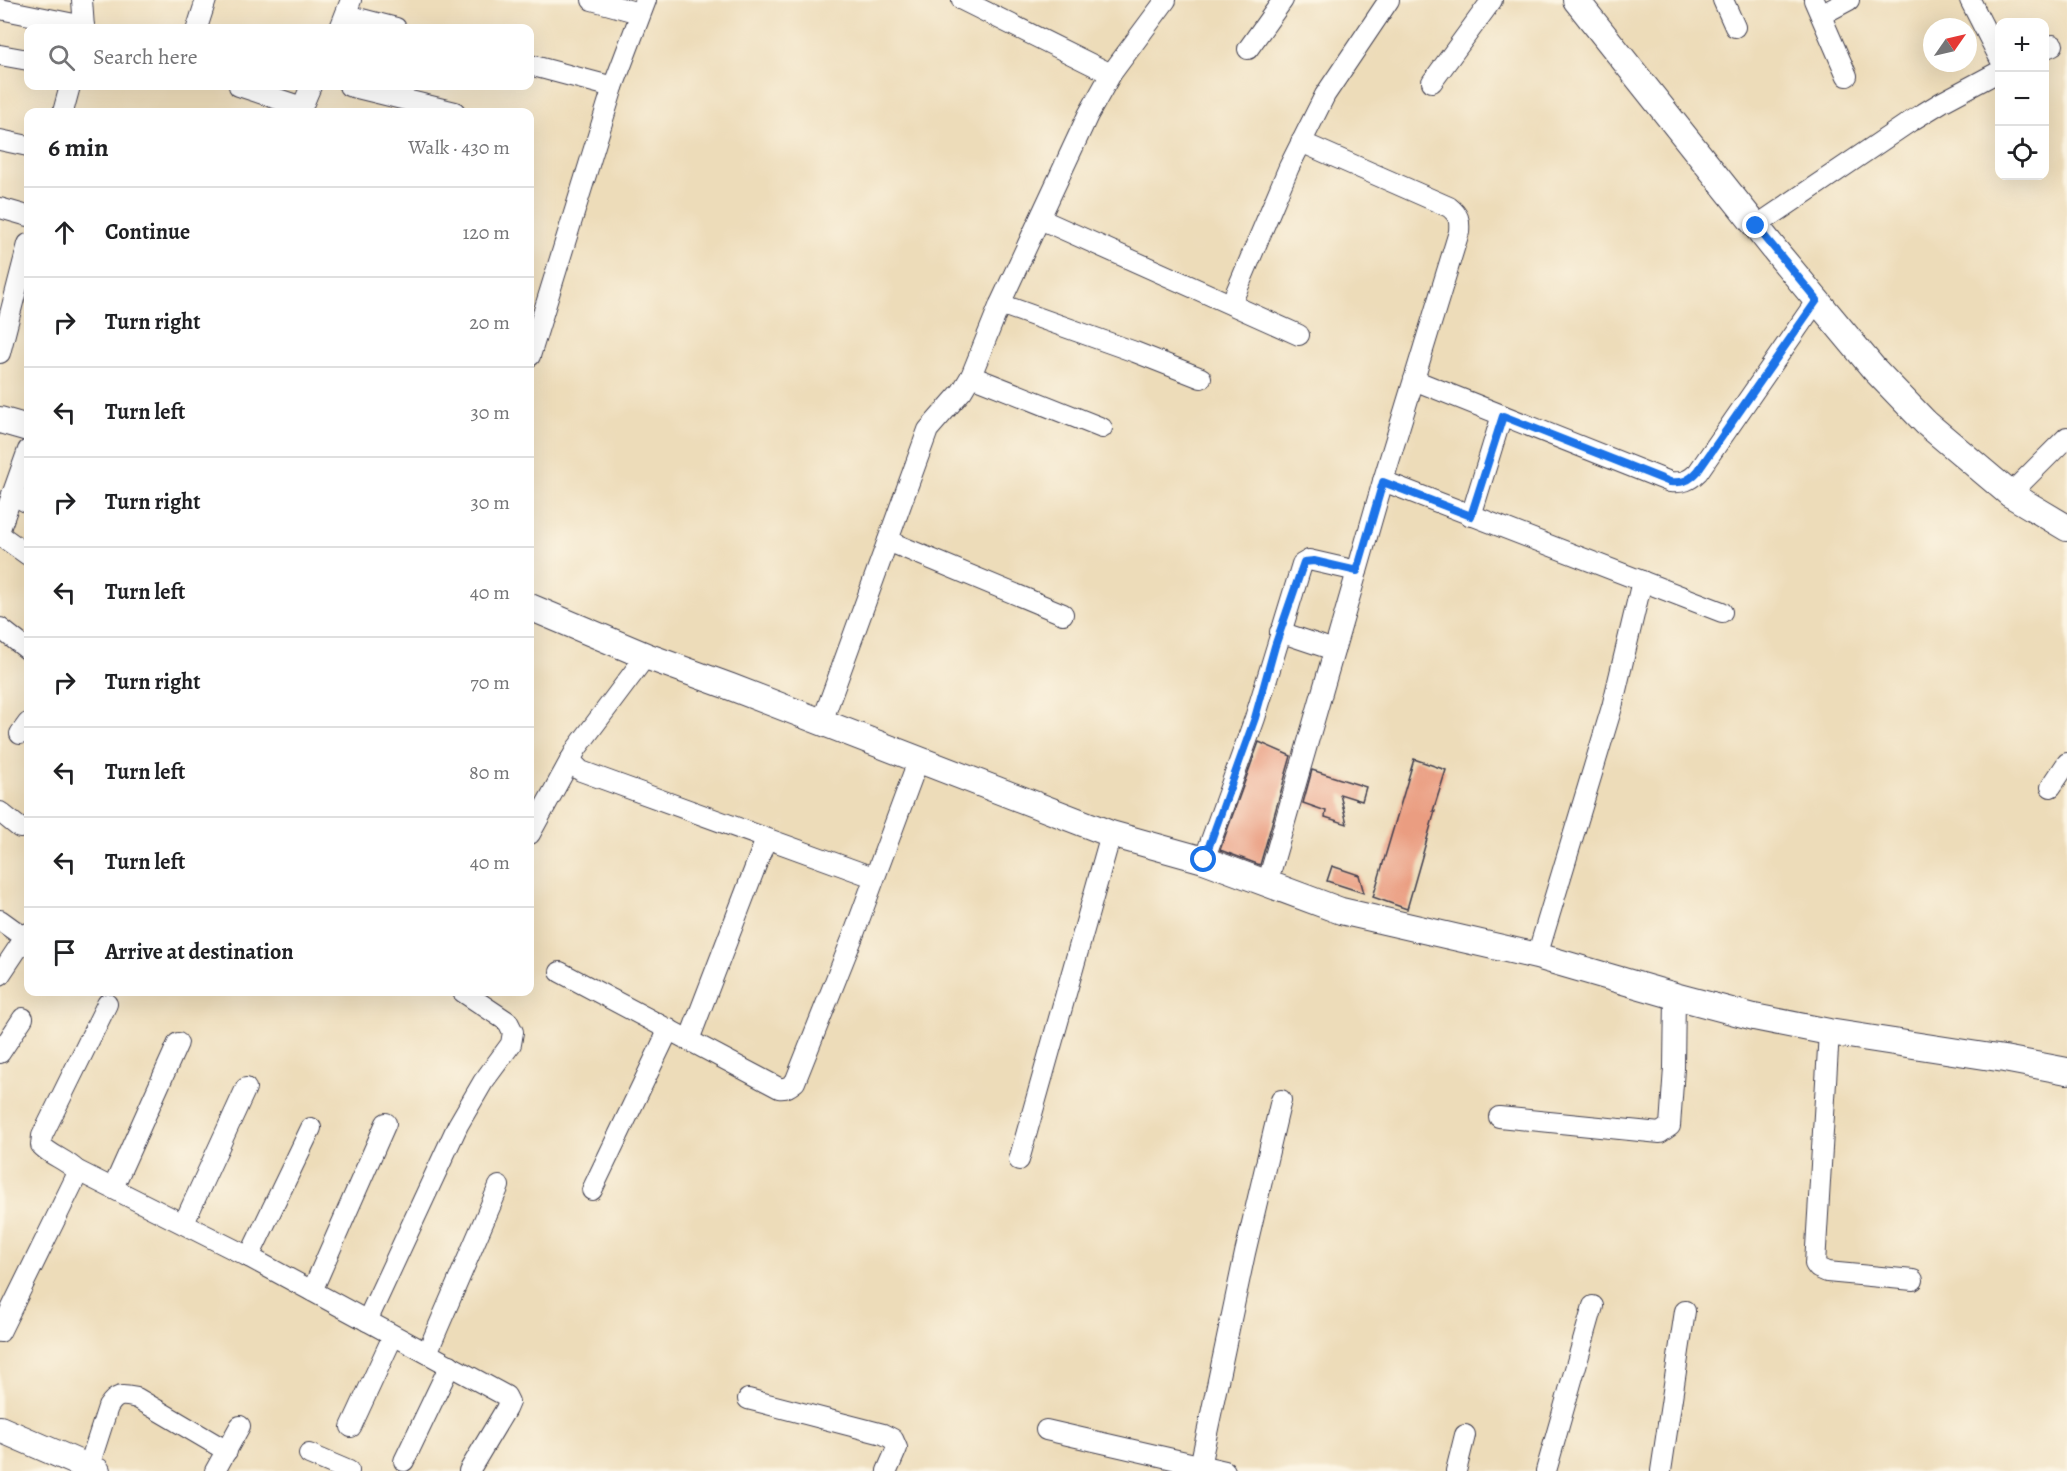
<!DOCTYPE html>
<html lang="en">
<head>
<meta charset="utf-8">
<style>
	body { margin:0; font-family:Alegreya,serif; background:#f6f6f6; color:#202124 }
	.controls { position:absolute; right:18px; top:18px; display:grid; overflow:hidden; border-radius:12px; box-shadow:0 6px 24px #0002 }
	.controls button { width:54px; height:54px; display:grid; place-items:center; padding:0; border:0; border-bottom:2px solid #e0e0e0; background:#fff; color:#202124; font:30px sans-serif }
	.compass { position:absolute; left:1923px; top:18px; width:54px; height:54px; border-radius:50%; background:#fff; box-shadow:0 6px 24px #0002; rotate:56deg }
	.stop { position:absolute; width:18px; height:18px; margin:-14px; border:4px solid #1a73e8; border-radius:50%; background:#fff }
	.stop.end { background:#1a73e8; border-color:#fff; box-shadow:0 2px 6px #0008 }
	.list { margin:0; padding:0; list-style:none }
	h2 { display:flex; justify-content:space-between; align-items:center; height:78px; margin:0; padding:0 24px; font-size:26px }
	h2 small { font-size:20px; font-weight:400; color:#757577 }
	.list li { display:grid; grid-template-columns:39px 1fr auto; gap:18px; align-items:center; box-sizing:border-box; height:90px; padding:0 24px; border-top:2px solid #e0e0e0 }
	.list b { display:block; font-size:22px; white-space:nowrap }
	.list em { font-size:20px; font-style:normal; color:#757577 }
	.icon { flex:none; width:33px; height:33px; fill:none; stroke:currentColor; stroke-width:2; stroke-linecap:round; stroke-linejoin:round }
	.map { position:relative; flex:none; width:2067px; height:1471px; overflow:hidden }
	.search { position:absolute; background:#fff; box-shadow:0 6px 24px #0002; left:24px; top:24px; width:510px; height:66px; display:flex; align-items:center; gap:15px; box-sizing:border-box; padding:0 21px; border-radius:12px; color:#757577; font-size:22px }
	.panel { position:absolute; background:#fff; box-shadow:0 6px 24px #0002; left:24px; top:108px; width:510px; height:888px; border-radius:12px }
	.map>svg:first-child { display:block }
	.building { fill:#ea9d81 }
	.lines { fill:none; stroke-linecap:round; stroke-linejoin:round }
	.minor-casing { stroke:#403e4e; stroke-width:22 }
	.tertiary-casing { stroke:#403e4e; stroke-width:28 }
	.minor { stroke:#fff; stroke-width:20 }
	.tertiary { stroke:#fff; stroke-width:26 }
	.route { stroke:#1a73e8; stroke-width:8 }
</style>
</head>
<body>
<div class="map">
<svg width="2067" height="1471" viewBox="0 0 2067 1471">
	<rect width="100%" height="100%" fill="#fcf5e5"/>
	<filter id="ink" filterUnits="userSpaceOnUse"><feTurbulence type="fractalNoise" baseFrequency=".0167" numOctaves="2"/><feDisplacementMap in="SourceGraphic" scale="12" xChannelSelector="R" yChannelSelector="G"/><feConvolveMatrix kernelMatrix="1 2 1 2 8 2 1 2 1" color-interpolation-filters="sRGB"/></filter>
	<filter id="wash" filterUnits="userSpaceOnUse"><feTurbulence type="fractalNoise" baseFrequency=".008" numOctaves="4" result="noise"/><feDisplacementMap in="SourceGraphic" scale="24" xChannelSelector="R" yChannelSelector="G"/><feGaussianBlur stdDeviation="1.35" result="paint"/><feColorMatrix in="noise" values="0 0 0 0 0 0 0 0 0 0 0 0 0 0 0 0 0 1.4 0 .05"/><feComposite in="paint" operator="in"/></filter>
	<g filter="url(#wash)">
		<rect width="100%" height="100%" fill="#eddcb9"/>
		<g id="blocks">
			<g class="building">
				<polygon points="1259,742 1291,756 1260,865 1220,850"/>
				<polygon points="1414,759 1446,770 1433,811 1435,811 1407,909 1373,897"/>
				<polygon points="1312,770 1366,787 1362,801 1340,794 1347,824 1325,817 1326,811 1303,803"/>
				<polygon points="1332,866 1359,875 1364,893 1327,881"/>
			</g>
		</g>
	</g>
	<g filter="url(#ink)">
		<use href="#blocks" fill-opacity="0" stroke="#403e4e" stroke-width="1.5"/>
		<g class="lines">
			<g class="minor-casing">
				<g id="minor">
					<polyline points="82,0 84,28"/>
					<polyline points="592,0 639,13"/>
					<polyline points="962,0 1111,74"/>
					<polyline points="1723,0 1735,27"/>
					<polyline points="1814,0 1847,76"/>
					<polyline points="1970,0 2000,59"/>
					<polyline points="0,9 84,26"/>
					<polyline points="346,15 396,28"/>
					<polyline points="1821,15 1849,0"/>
					<polyline points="197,28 206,0"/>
					<polyline points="340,28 351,0"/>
					<polyline points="1248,49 1283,0"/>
					<polyline points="2044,49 2053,45"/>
					<polyline points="0,55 28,60"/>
					<polyline points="530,65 613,87"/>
					<polyline points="1432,82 1492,0"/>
					<polyline points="239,86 302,107"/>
					<polyline points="349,86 455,112"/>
					<polyline points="63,112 70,86"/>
					<polyline points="300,112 311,86"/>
					<polyline points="0,140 28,146"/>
					<polyline points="0,208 28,216"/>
					<polyline points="1040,219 1299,335"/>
					<polyline points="1756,226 1911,121 1942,102 2000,71"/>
					<polyline points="1000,304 1135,352 1201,378"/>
					<polyline points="1231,304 1289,167 1325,95 1389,0"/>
					<polyline points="0,353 28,244"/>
					<polyline points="530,356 613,87 646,0"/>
					<polyline points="971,376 1102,428"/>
					<path d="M1414 380 1670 482C1683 483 1689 481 1698 472L1817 300"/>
					<polyline points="1383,481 1722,612"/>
					<polyline points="12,494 28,503"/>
					<polyline points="2010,494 2067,437"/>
					<polyline points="1471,516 1502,415"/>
					<polyline points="0,529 28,450"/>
					<polyline points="0,535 28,555"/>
					<polyline points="888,541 1063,614"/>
					<polyline points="0,628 28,650"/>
					<polyline points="1280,632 1334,650"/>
					<polyline points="822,722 928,430 962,391 971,376 1000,304 1088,115 1111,74 1166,0"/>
					<polyline points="20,734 28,723"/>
					<polyline points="570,760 581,771 873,877"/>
					<polyline points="2051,787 2067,763"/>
					<polyline points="0,812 20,828"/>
					<polyline points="530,834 577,748 646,656"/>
					<polyline points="1204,860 1255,718 1302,564 1309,560 1357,571"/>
					<path d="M1267 884 1383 481 1459 232C1460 220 1459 215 1449 207L1301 142"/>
					<polyline points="0,920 25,938"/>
					<polyline points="1537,956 1612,707 1642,581"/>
					<path d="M560 972 779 1088C786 1089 790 1086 795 1082L852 939 918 761"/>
					<polyline points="0,975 28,933"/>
					<polyline points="1829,1032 1815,1264 1818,1268 1827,1272 1913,1280"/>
					<polyline points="689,1040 766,839"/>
					<polyline points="0,1053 23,1018"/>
					<polyline points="1499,1117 1660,1133 1670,1126 1674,1068 1675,996"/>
					<polyline points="1019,1160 1111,834"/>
					<polyline points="76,1170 249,1257 506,1396 509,1402 506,1409 469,1471"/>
					<polyline points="113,1188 178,1043"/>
					<polyline points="592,1190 669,1029"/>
					<polyline points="184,1223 246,1088"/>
					<polyline points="249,1257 311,1128"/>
					<polyline points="312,1291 386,1123"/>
					<polyline points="367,1321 458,1125 483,1082 511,1044 513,1032 508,1022 463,992"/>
					<path d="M0 1332 76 1177V1170C65 1159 51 1156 41 1145L42 1136 107 1004"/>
					<polyline points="427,1353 499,1186"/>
					<polyline points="748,1399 883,1434 893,1439 897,1448 887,1471"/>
					<polyline points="351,1427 393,1336"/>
					<polyline points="1046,1430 1225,1471"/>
					<polyline points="309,1454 349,1471"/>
					<polyline points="404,1461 450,1365"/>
					<path d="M89 1466 108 1407C117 1393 122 1395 137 1398L227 1451"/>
					<polyline points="215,1471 240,1426"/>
					<polyline points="1199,1471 1245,1253 1281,1100"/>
					<polyline points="1456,1471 1465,1435"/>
					<polyline points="1546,1471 1593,1306"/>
					<polyline points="1661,1471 1685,1311"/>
				</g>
			</g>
			<g class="tertiary-casing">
				<g id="tertiary">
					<polyline points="1576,0 1779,255 1874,369 1926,423 2010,494 2067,528"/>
					<polyline points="0,420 28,428"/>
					<polyline points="530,607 646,656 731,687 1111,834 1204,860 1341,911 1537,956 1675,996 1754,1017 1829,1032 2004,1059 2067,1071"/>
					<polyline points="0,1429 97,1471"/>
				</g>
			</g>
			<use href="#minor" class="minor"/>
			<use href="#tertiary" class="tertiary"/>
		</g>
	</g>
	<g class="lines" filter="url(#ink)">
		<path class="route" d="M1204 860 1255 718 1275 646 1304 562 1314 561 1357 571 1383 482 1471 516 1503 416 1670 482C1683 483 1689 481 1698 471L1817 300 1756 226"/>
	</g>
</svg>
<div class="controls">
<button>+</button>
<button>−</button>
<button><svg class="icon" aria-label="locate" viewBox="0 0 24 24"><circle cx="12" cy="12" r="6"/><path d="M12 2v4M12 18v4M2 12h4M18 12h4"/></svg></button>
</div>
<svg class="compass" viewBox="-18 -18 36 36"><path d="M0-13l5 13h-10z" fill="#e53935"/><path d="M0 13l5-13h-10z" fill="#757577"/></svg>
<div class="stop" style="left:1204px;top:860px"></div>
<div class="stop end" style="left:1756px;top:226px"></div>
<div class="search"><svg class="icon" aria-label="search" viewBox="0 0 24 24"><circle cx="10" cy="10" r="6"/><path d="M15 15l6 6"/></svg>Search here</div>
<section class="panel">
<h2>6 min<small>Walk · 430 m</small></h2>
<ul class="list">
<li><svg class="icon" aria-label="ahead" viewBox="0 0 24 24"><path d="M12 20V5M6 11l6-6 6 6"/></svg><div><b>Continue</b></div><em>120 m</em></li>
<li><svg class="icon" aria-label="right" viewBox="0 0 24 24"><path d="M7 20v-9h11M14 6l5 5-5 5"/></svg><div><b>Turn right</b></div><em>20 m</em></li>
<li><svg class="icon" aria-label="left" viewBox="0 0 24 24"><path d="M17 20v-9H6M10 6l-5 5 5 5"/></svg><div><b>Turn left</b></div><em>30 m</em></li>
<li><svg class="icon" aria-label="right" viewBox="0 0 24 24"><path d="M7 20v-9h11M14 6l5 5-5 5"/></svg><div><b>Turn right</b></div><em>30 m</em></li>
<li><svg class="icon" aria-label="left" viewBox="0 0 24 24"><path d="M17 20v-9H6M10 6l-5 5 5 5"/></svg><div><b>Turn left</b></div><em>40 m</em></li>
<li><svg class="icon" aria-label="right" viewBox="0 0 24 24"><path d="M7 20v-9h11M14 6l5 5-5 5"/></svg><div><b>Turn right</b></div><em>70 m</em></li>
<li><svg class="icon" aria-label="left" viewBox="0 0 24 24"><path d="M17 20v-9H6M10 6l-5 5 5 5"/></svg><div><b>Turn left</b></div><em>80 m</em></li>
<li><svg class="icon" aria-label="left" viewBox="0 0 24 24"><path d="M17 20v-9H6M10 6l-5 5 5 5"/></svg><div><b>Turn left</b></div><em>40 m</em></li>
<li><svg class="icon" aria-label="arrive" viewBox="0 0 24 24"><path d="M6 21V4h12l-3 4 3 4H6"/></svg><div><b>Arrive at destination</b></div></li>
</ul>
</section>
</div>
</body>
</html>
